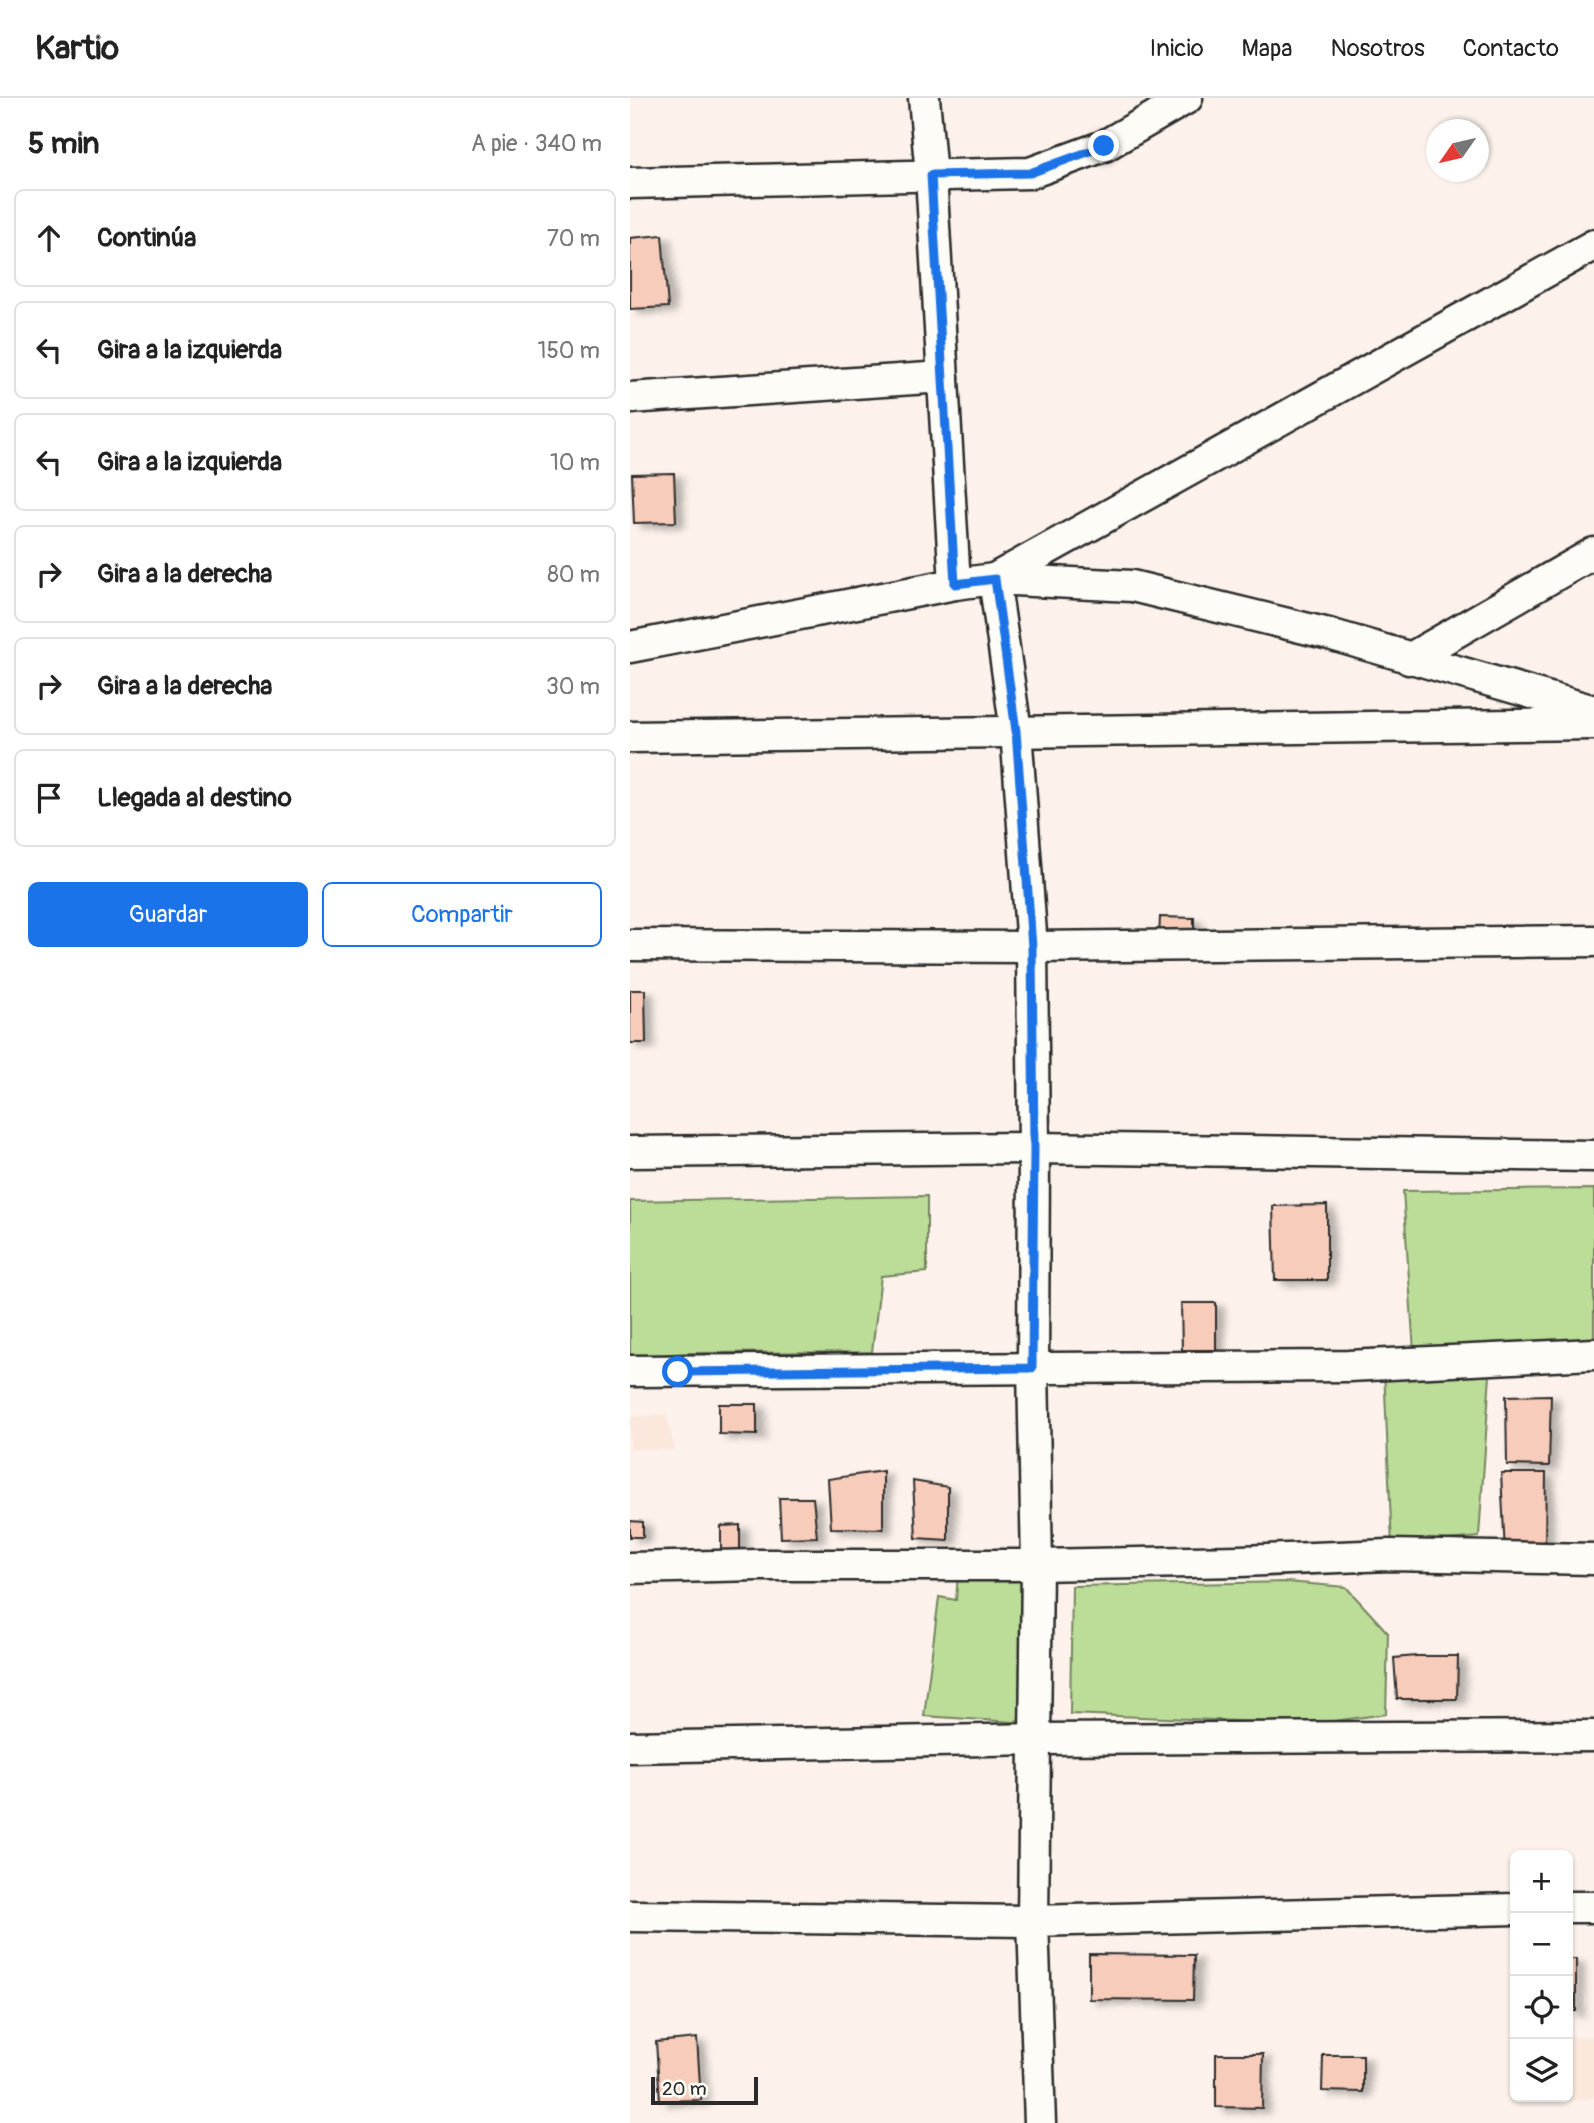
<!DOCTYPE html>
<html lang="es">
<head>
<meta charset="utf-8">
<style>
	body { margin:0; font-family:Pangolin,sans-serif; background:#f6f6f6; color:#222 }
	.controls { position:absolute; right:21px; bottom:21px; display:grid; overflow:hidden; border-radius:10px; box-shadow:0 2px 5px #0004 }
	.controls button { width:63px; height:63px; display:grid; place-items:center; padding:0; border:0; border-bottom:2px solid #e0e0e0; background:#fff; color:#222; font:35px sans-serif }
	.compass { position:absolute; left:796px; top:21px; width:63px; height:63px; border-radius:50%; background:#fff; box-shadow:0 2px 5px #0004; rotate:236deg }
	.scale { position:absolute; left:21px; bottom:18px; width:107px; box-sizing:border-box; padding-left:7px; border:4px solid #2b2b2b; border-top:0; font-size:19px; line-height:24px; white-space:nowrap; color:#2b2b2b; -webkit-text-stroke:5px #fdfcf7; paint-order:stroke }
	.stop { position:absolute; width:21px; height:21px; margin:-16px; border:5px solid #1a73e8; border-radius:50%; background:#fff }
	.stop.end { background:#1a73e8; border-color:#fff; box-shadow:0 2px 7px #0008 }
	.list { margin:0; padding:0; list-style:none }
	h2 { display:flex; justify-content:space-between; align-items:center; height:91px; margin:0; padding:0 28px; font-size:30px }
	h2 small { font-size:23px; font-weight:400; color:#767676 }
	.list li { display:grid; grid-template-columns:46px 1fr auto; gap:21px; align-items:center; box-sizing:border-box; height:98px; margin:0 14px 14px; padding:0 14px; border:2px solid #e0e0e0; border-radius:10px }
	.list b { display:block; font-size:26px; white-space:nowrap }
	.list em { font-size:23px; font-style:normal; color:#767676 }
	.actions { display:flex; gap:14px; padding:21px 28px }
	.actions a { flex:1; padding:16px 0; border:2px solid #1a73e8; border-radius:10px; text-align:center; font-size:24px; color:#1a73e8 }
	.actions .main { background:#1a73e8; color:#fff }
	.icon { flex:none; width:38px; height:38px; fill:none; stroke:currentColor; stroke-width:2; stroke-linecap:round; stroke-linejoin:round }
	.map { position:relative; flex:none; width:964px; height:2025px; overflow:hidden }
	header { display:flex; align-items:center; gap:42px; box-sizing:border-box; height:98px; padding:0 35px; background:#fff; border-bottom:2px solid #e0e0e0 }
	header strong { font-size:33px }
	nav { display:flex; gap:38px; margin-inline-start:auto; font-size:24px }
	main { display:flex }
	aside { flex:1; background:#fff }
	.map>svg:first-child { display:block }
	.built { fill:#fbe7dc }
	.green { fill:#bcdd97; stroke:#748461; stroke-width:2 }
	.building { fill:#f8ccba; stroke:#2b2b2b; stroke-width:2; filter:url(#shadow) }
	.lines { fill:none; stroke-linecap:round; stroke-linejoin:round }
	.street-casing { stroke:#2b2b2b; stroke-width:35 }
	.street { stroke:#fdfcf7; stroke-width:30 }
	.route { stroke:#1a73e8; stroke-width:9 }
</style>
</head>
<body>
<header>
<strong>Kartio</strong>
<nav><a>Inicio</a><a>Mapa</a><a>Nosotros</a><a>Contacto</a></nav>
</header>
<main>
<aside>
<h2>5 min<small>A pie · 340 m</small></h2>
<ul class="list">
<li><svg class="icon" aria-label="ahead" viewBox="0 0 24 24"><path d="M12 20V5M6 11l6-6 6 6"/></svg><div><b>Continúa</b></div><em>70 m</em></li>
<li><svg class="icon" aria-label="left" viewBox="0 0 24 24"><path d="M17 20v-9H6M10 6l-5 5 5 5"/></svg><div><b>Gira a la izquierda</b></div><em>150 m</em></li>
<li><svg class="icon" aria-label="left" viewBox="0 0 24 24"><path d="M17 20v-9H6M10 6l-5 5 5 5"/></svg><div><b>Gira a la izquierda</b></div><em>10 m</em></li>
<li><svg class="icon" aria-label="right" viewBox="0 0 24 24"><path d="M7 20v-9h11M14 6l5 5-5 5"/></svg><div><b>Gira a la derecha</b></div><em>80 m</em></li>
<li><svg class="icon" aria-label="right" viewBox="0 0 24 24"><path d="M7 20v-9h11M14 6l5 5-5 5"/></svg><div><b>Gira a la derecha</b></div><em>30 m</em></li>
<li><svg class="icon" aria-label="arrive" viewBox="0 0 24 24"><path d="M6 21V4h12l-3 4 3 4H6"/></svg><div><b>Llegada al destino</b></div></li>
</ul>
<div class="actions"><a class="main">Guardar</a><a>Compartir</a></div>
</aside>
<div class="map">
<svg width="964" height="2025" viewBox="0 0 964 2025">
	<defs>
		<filter id="shadow"><feDropShadow dx="8" dy="4.5" stdDeviation="3.5" flood-color="#0004"/></filter>
	</defs>
	<rect width="100%" height="100%" fill="#fcf2eb"/>
	<filter id="ink" filterUnits="userSpaceOnUse"><feTurbulence type="fractalNoise" baseFrequency=".0143" numOctaves="2"/><feDisplacementMap in="SourceGraphic" scale="14" xChannelSelector="R" yChannelSelector="G"/><feConvolveMatrix kernelMatrix="1 2 1 2 8 2 1 2 1" color-interpolation-filters="sRGB"/></filter>
	<g filter="url(#ink)">
		<g class="built">
			<polygon points="36,1316 45,1352 0,1351 0,1319"/>
			<polygon points="938,1939 964,1939 964,2000 917,2004 917,1999 938,1999"/>
		</g>
		<g class="green">
			<polygon points="964,1091 964,1251 784,1254 773,1093"/>
			<polygon points="297,1098 297,1174 251,1178 242,1254 55,1255 0,1259 0,1103"/>
			<polygon points="754,1272 860,1277 849,1439 762,1447"/>
			<polygon points="328,1475 393,1480 401,1614 384,1624 294,1618 309,1499 326,1502"/>
			<polygon points="657,1484 716,1489 758,1535 756,1616 681,1626 440,1616 442,1488"/>
		</g>
		<g class="building">
			<polygon points="32,137 38,209 0,211 0,140"/>
			<polygon points="44,375 46,424 4,425 2,376"/>
			<polygon points="530,819 564,820 564,841 529,840"/>
			<polygon points="0,892 15,892 16,945 0,945"/>
			<polygon points="697,1107 697,1182 645,1182 643,1108"/>
			<polygon points="551,1205 586,1205 586,1252 552,1252"/>
			<polygon points="921,1297 919,1368 877,1367 876,1298"/>
			<polygon points="89,1306 127,1306 127,1337 89,1336"/>
			<polygon points="253,1373 253,1431 201,1430 198,1381"/>
			<polygon points="871,1375 916,1375 915,1451 875,1455"/>
			<polygon points="283,1383 318,1389 318,1442 286,1440"/>
			<polygon points="149,1400 183,1400 187,1439 151,1440"/>
			<polygon points="0,1423 13,1424 13,1439 0,1439"/>
			<polygon points="110,1427 110,1452 91,1452 91,1428"/>
			<polygon points="787,1558 828,1558 827,1601 767,1601 764,1560"/>
			<polygon points="459,1856 564,1857 563,1902 459,1901"/>
			<rect x="938" y="1861" width="8" height="52"/>
			<polygon points="67,1940 71,2002 30,2003 26,1944"/>
			<polygon points="586,1956 633,1956 632,2010 586,2009"/>
			<polygon points="693,1957 733,1957 733,1994 692,1993"/>
		</g>
		<g class="lines">
			<g class="street-casing">
				<g id="street">
					<polyline points="294,0 301,77 325,486"/>
					<polyline points="0,85 400,75 474,48 557,0"/>
					<polyline points="0,300 313,279"/>
					<polyline points="0,549 325,486 364,481 502,488 699,536 964,613"/>
					<polyline points="779,561 964,455"/>
					<polyline points="0,639 964,626"/>
					<polyline points="0,847 402,849 964,843"/>
					<polyline points="0,1054 404,1050 964,1058"/>
					<polyline points="0,1273 718,1268 964,1256"/>
					<polyline points="0,1470 128,1467 407,1467 610,1463 759,1457 964,1461"/>
					<polyline points="0,1649 404,1641 964,1638"/>
					<polyline points="938,1809 964,1809"/>
					<polyline points="0,1818 403,1823 885,1811"/>
					<polyline points="410,2025 403,1823 407,1467 403,1270 404,1050 402,849 386,633 364,481 964,147"/>
				</g>
			</g>
			<use href="#street" class="street"/>
		</g>
	</g>
	<g class="lines" filter="url(#ink)">
		<polyline class="route" points="48,1274 402,1270 404,1050 402,849 386,633 365,481 325,486 301,77 400,75 474,48"/>
	</g>
</svg>
<div class="controls">
<button>+</button>
<button>−</button>
<button><svg class="icon" aria-label="locate" viewBox="0 0 24 24"><circle cx="12" cy="12" r="6"/><path d="M12 2v4M12 18v4M2 12h4M18 12h4"/></svg></button>
<button><svg class="icon" aria-label="layers" viewBox="0 0 24 24"><path d="M12 4l9 5-9 5-9-5zM3 14l9 5 9-5"/></svg></button>
</div>
<svg class="compass" viewBox="-18 -18 36 36"><path d="M0-13l5 13h-10z" fill="#e53935"/><path d="M0 13l5-13h-10z" fill="#767676"/></svg>
<div class="scale">20 m</div>
<div class="stop" style="left:48px;top:1274px"></div>
<div class="stop end" style="left:474px;top:48px"></div>
</div>
</main>
</body>
</html>
